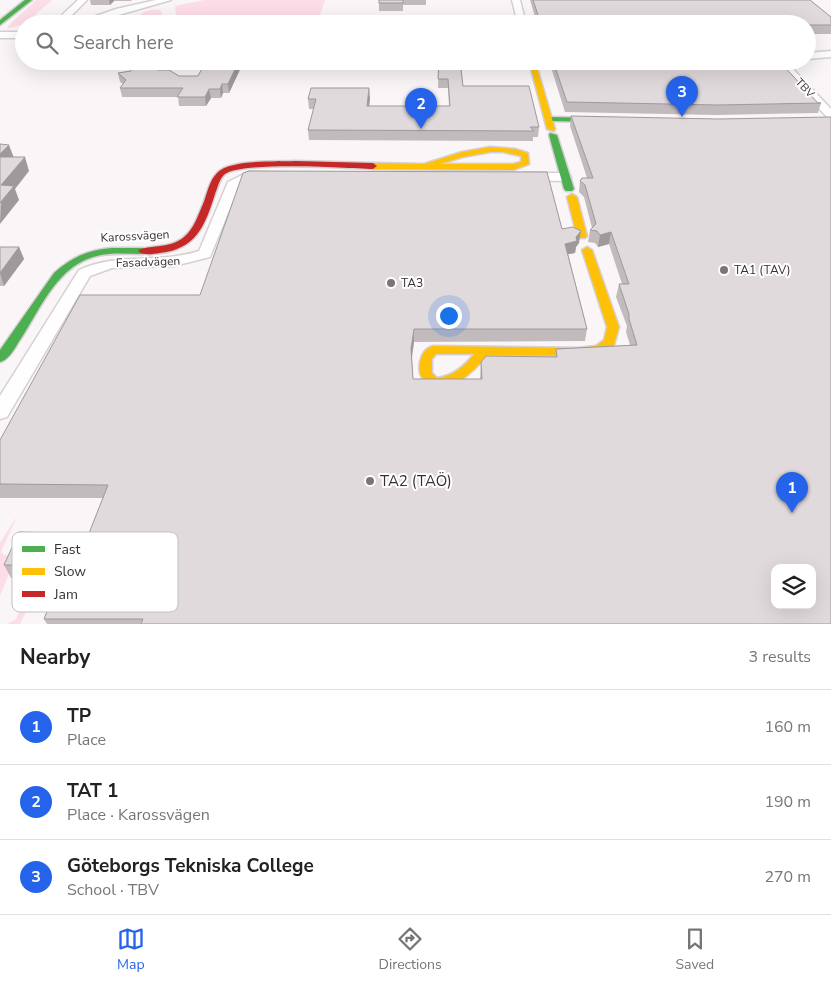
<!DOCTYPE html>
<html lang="en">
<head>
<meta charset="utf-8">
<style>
	body { margin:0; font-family:"Nunito Sans",sans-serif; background:#f2f2f2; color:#222 }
	.controls { position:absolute; right:15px; bottom:15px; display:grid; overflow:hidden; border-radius:10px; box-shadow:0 5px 20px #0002 }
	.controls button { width:45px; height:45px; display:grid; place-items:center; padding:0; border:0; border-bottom:1px solid #e0e0e0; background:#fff; color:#222; font:25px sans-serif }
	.you { position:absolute; left:448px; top:315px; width:18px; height:18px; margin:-12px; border:4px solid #fff; border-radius:50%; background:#1a73e8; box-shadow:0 0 0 8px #1a73e833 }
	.badge { display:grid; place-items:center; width:32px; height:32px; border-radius:50%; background:#2563eb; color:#fff; font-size:16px; font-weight:700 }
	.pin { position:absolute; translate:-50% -41px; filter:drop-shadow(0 1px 2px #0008) }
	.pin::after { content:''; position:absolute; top:26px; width:18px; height:15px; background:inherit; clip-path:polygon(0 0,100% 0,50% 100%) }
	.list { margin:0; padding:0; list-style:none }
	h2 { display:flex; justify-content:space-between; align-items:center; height:65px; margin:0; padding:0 20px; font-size:21px }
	h2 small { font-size:16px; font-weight:400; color:#767676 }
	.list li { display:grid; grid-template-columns:32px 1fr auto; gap:15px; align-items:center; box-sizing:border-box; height:75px; padding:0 20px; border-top:1px solid #e0e0e0 }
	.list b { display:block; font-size:19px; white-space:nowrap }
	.list p { margin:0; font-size:16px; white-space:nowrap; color:#767676 }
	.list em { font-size:16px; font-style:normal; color:#767676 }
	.icon { flex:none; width:28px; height:28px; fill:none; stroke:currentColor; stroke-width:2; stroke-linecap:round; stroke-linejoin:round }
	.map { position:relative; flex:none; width:831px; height:624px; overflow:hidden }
	.search { position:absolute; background:#fff; box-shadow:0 5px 20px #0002; left:15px; right:15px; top:15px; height:55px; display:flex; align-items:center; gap:12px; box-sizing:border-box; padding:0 18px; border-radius:28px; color:#767676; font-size:19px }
	.sheet { height:290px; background:#fff }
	nav { display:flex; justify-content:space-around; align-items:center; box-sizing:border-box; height:70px; border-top:1px solid #e0e0e0; background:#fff; font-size:14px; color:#767676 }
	nav a { display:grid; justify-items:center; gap:2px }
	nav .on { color:#2563eb }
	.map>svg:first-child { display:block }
	.green { fill:#fcdde8 }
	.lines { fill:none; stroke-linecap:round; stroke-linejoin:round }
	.street-casing { stroke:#d6d0d3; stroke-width:3 }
	.fast-casing { stroke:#d6d0d3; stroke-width:3 }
	.slow-casing { stroke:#d6d0d3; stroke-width:3 }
	.jam-casing { stroke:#d6d0d3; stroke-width:3 }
	.street { fill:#fefefe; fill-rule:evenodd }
	.fast { fill:#4caf50; fill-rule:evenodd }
	.slow { fill:#ffc107; fill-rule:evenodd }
	.jam { fill:#c62828; fill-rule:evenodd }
	.wall { fill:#c2bbbe }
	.shaded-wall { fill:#9e999b }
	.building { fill:#e1dadd; stroke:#9e999b; fill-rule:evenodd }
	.poi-dot { fill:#7b7577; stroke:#fff; stroke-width:2 }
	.labels { text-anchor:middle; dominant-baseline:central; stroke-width:4; stroke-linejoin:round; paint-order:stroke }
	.far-street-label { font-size:11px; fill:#372f32; stroke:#fff }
	.street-label { font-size:12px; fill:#372f32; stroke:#fff }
	.poi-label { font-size:12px; fill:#372f32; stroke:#fff; text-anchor:start }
	.near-poi-label { font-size:15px; fill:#372f32; stroke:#fff; text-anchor:start }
	.key { fill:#fff; stroke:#c3c1c2; stroke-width:1 }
	.key-label { font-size:14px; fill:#372f32 }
</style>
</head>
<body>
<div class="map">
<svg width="831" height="624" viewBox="0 0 831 624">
	<rect width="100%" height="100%" fill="#faf6f8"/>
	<g class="green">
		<polygon points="36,0 52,0 27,22 32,22 7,29 8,26"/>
		<path d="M204 0H325L317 24H150L139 16C144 10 152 9 160 10L164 17 171 19 176 15 175 6Z"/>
		<polygon points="338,16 378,16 384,21 384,24 334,24"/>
		<polygon points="17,516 1,552 4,555 17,554 0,596 0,543"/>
		<polygon points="34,580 47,580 36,592 20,624 7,624 16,619"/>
	</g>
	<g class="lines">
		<g class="street-casing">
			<g id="street">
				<polygon points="78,0 87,0 68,19 62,19 62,15"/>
				<polygon points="156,0 171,0 87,24 73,24 116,9"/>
				<polygon points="512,0 520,0 526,24 518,24"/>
				<rect x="0" y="32" width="24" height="6"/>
				<polygon points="831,51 831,57 807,59 807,53"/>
				<polygon points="789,61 800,61 793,69 831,109 831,118 827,117 783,71 782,69"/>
				<path d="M248 172H261L267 176 266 179 250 180 240 184 210 257 174 266 112 268 90 276 7 417 0 419V396L79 270C118 252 159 264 199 251L228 182Z"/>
				<polygon points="526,173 565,173 571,177 565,181 521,180 520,177 521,174"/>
			</g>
		</g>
		<g class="fast-casing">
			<g id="fast">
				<polygon points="25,0 32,0 0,25 0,20"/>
				<polygon points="546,117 602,118 606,120 602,122 549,121 545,119"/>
				<polygon points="550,133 557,135 574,189 572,191 566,191 564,189 549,135"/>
				<path d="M112 248H143L148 251 143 254C127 254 109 252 93 257 55 268 38 314 18 343 14 350 8 360 0 362V350L54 273C72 257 88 250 112 248Z"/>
			</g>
		</g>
		<g class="slow-casing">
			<g id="slow">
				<polygon points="529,61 535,61 555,129 554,131 547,129"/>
				<path d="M490 147 515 149 528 153 529 164 513 170 373 169 369 166 373 163 424 164 462 152ZM490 152H503L521 156V162L513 164H440L463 157Z"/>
				<polygon points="572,194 577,197 587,236 585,238 579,238 577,236 567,197"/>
				<path d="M587 247 592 250 619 327 614 345 603 353 578 356 487 355C474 371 453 393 430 386 426 382 421 378 420 373 418 362 422 349 433 346L578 348 596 346 604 340 607 327 582 250ZM436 354H474C464 367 453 376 437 378L432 373V359Z"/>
			</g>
		</g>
		<g class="jam-casing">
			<path id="jam" d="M295 161 373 163 377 166 373 169C346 168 244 161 225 174 219 179 218 187 215 194 205 226 196 249 160 253 153 254 143 256 138 251 146 244 169 250 184 237 194 229 198 215 203 204 207 194 209 181 217 173 230 159 276 162 295 161Z"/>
		</g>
		<use href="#street" class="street"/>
		<use href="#fast" class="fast"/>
		<use href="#slow" class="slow"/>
		<use href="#jam" class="jam"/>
	</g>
	<g class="wall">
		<polygon points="90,0 132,0 131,1 114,1 110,5 91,5"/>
		<polygon points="379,0 426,0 426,5 403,5 403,11 379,11"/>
		<polygon points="530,0 810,0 831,17 831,34 807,34 807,24 537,24"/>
		<polygon points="129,61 175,61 167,70 179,76 198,76 206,61 244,61 229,93 223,93 221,98 211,98 206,106 179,106 178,97 122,97 120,88 123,84 120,82 118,73 131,71"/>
		<polygon points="439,61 521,61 520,67 461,67 463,86 539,127 538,137 533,137 533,141 309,140 308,130 314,109 309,109 308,99 370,98 369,106 449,106 448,88 438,88"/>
		<polygon points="549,61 779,61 818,103 821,103 818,113 716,115 565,112"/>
		<polygon points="571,116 831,624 47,624 44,619 60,578 11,578 4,565 57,533 62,546 84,546 103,498 0,498 0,440 200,295 562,229 579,243 576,247 575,253 568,254 587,329 585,341 414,342 412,358 413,379 480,379 481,362 555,357 556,349 630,345 626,332 627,326 616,297 619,284 622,284 609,244 598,247 595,243 588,242 590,230 592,228 584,197 579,192 580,181 587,178 570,126"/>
		<polygon points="0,247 19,247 24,259 4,286 0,286"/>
	</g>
	<g class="shaded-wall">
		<polygon points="109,0 114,0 114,1 110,5"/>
		<polygon points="166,61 175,61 159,78 157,70"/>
		<polygon points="239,61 244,61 229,93 228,84"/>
		<polygon points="222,84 223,93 221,98 220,89"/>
		<polygon points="369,88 370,98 368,116 367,106"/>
		<polygon points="209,89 211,98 206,106 205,97"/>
		<polygon points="9,145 14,158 0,162 0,154"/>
		<polygon points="25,157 29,171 15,189 19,200 0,224 1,185"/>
		<polygon points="581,231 579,243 576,247 575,253 564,255 565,244 576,237"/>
		<polygon points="611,232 609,244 598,247 600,235"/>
		<polygon points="19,247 24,259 4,286 0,273"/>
		<polygon points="414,329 414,342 411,362 411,349"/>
		<polygon points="57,533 62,546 51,546"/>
	</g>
	<g class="building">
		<rect x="379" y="0" width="24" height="3"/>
		<polygon points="533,0 810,0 831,17 831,25 807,25 807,24 541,24"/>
		<polygon points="129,61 166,61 157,70 169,70 179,76 198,76 206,61 239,61 228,84 222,84 220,89 209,89 205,97 177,97 183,88 120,88 126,80 118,73 131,71"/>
		<polygon points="439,61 460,61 463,86 529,86 539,127 530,127 534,131 308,130 316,99 308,99 311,88 369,88 367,106 450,106 448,79 438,79"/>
		<polygon points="553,61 779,61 818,103 821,103 718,105 567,102"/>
		<path d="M571 116 718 119 831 117V624H141L143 619H44L66 565H4L19 532 57 533 51 546H84L108 485 0 484V440L80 295H200L243 173 249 171 547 172 562 229 573 227 581 231 576 237 577 241 565 244 587 329H414L411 349 413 379H482L481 362 486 356 557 357 556 349 637 345 629 319V314L619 284H629L611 232 600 235 597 231 590 230 596 224 585 185 580 181 582 178H593ZM775 568H812V605H775Z"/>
		<polygon points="0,144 9,145 0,154"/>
		<polygon points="0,157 25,157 1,185 14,186 0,203"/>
		<polygon points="0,247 19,247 0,273"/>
	</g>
	<g class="poi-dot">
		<circle cx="724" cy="270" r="5"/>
		<circle cx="391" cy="283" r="5"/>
		<circle cx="370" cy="481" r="5"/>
	</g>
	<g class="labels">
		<g class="far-street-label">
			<text transform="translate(805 88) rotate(47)">TBV</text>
		</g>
		<g class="street-label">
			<text transform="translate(135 236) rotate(-3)">Karossvägen</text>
			<text transform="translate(148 262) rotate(-2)">Fasadvägen</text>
		</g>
		<g class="poi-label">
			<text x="734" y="270">TA1 (TAV)</text>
			<text x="401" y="283">TA3</text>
		</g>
		<g class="near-poi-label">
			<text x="380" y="481">TA2 (TAÖ)</text>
		</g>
	</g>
	<rect x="12" y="532" width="166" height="80" rx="8" class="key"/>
	<rect x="22" y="546" width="23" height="6" fill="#4caf50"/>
	<rect x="22" y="568" width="23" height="7" fill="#ffc107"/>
	<rect x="22" y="591" width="23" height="6" fill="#c62828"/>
	<g class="key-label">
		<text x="54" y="554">Fast</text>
		<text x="54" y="576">Slow</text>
		<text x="54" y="599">Jam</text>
	</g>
</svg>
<div class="controls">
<button><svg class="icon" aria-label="layers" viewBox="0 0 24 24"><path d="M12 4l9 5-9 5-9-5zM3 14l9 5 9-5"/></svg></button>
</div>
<div class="you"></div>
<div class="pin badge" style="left:792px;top:513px">1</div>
<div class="pin badge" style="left:421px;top:129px">2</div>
<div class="pin badge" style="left:682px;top:117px">3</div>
<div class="search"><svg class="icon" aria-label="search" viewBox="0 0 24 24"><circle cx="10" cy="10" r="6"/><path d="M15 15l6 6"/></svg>Search here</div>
</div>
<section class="sheet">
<h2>Nearby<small>3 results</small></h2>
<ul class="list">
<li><span class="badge">1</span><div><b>TP</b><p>Place</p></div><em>160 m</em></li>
<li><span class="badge">2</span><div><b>TAT 1</b><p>Place · Karossvägen</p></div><em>190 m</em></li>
<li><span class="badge">3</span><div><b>Göteborgs Tekniska College</b><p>School · TBV</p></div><em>270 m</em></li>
</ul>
</section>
<nav>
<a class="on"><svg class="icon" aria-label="map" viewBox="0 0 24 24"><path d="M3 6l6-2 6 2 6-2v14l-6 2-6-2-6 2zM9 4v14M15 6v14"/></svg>Map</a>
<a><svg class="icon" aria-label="directions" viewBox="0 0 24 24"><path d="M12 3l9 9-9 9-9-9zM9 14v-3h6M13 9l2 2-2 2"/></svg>Directions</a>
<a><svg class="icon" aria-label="saved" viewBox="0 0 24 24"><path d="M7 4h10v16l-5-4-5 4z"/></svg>Saved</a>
</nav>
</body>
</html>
